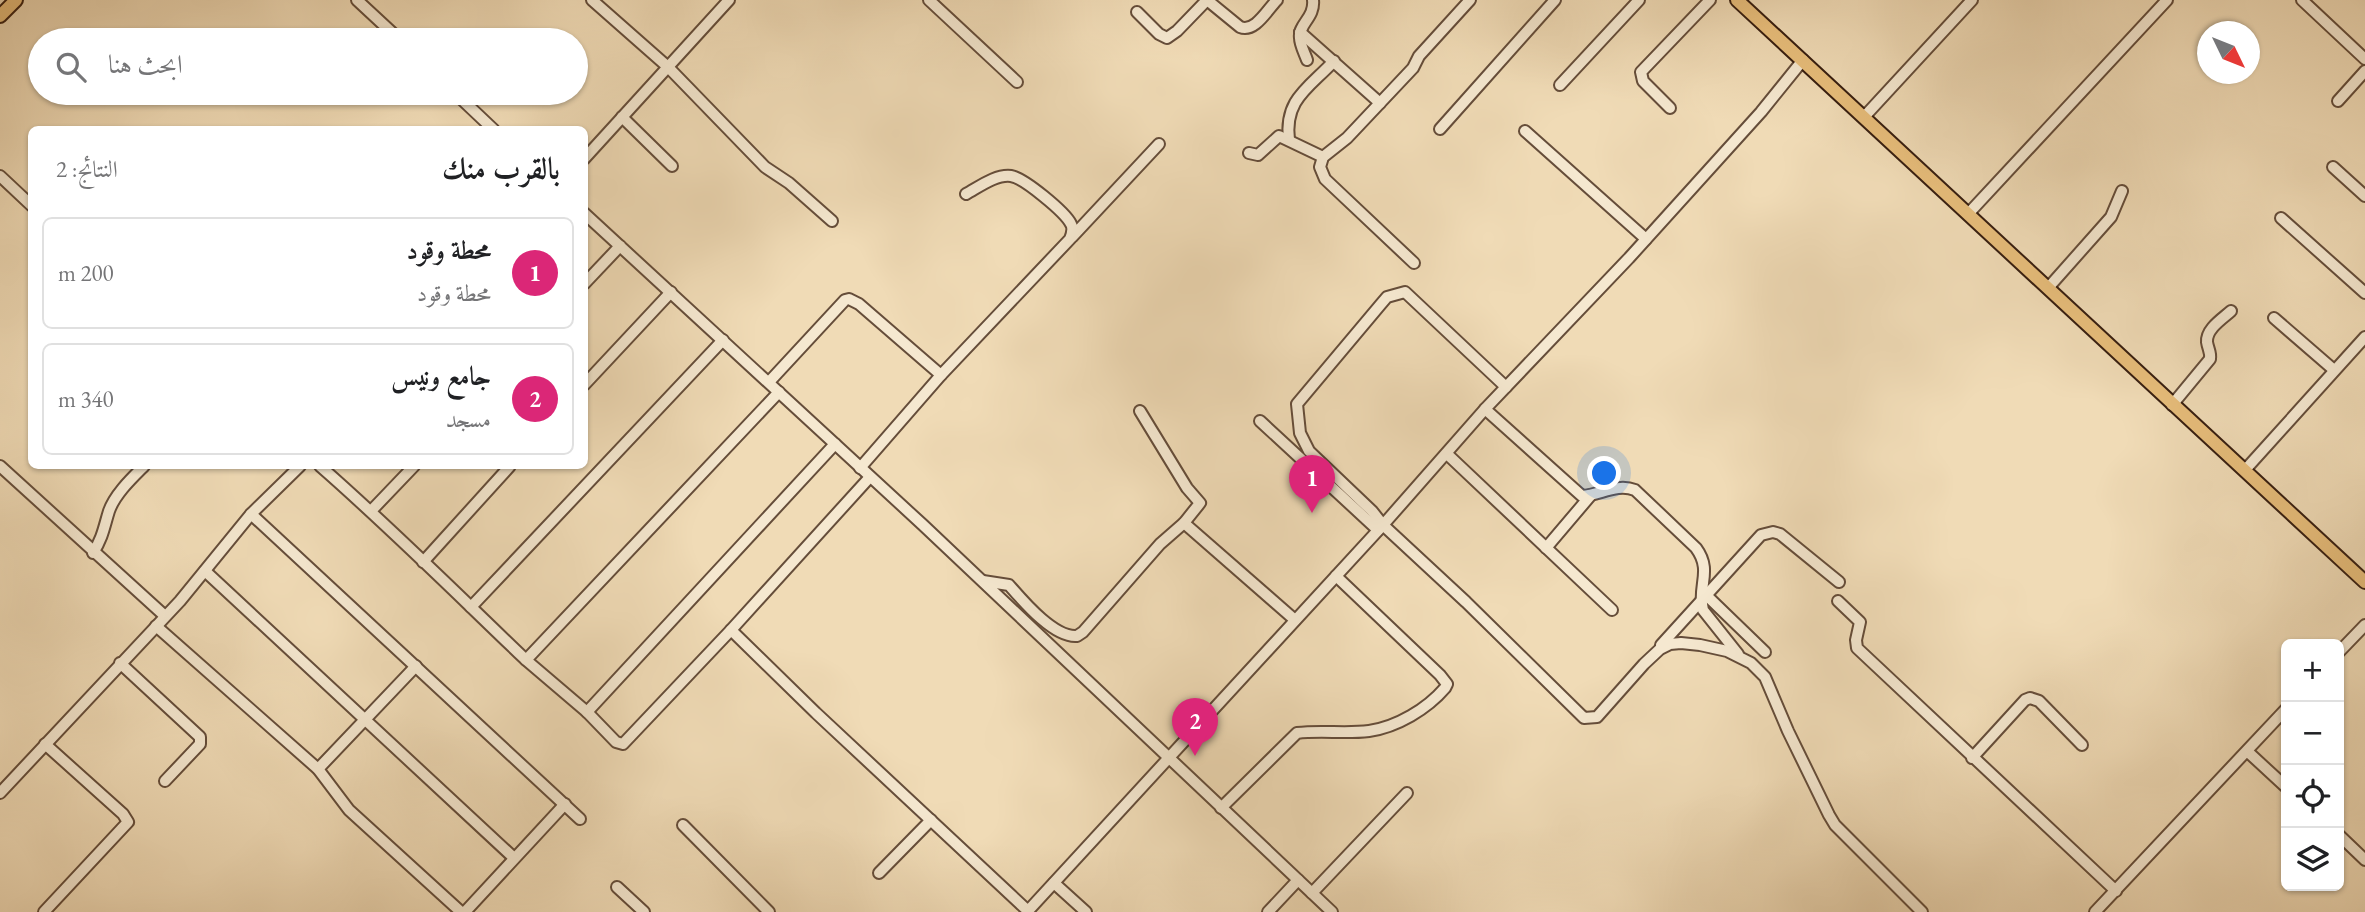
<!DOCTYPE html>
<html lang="ar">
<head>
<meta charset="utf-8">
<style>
	body { margin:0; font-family:"EB Garamond",Amiri,serif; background:#f6f6f6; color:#202124; direction:rtl }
	.controls { position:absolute; right:21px; bottom:21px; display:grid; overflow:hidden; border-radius:10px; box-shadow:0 2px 5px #0004 }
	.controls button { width:63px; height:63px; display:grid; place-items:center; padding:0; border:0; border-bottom:2px solid #e0e0e0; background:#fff; color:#202124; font:35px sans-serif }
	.compass { position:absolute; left:2197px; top:21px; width:63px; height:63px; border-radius:50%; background:#fff; box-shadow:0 2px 5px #0004; rotate:133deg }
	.you { position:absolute; left:1605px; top:474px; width:24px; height:24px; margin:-18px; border:5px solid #fff; border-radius:50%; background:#1a73e8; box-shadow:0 0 0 10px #1a73e833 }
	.badge { display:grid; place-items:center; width:46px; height:46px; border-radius:50%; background:#db2777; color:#fff; font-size:23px; font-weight:700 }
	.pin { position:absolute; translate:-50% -58px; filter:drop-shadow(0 2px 4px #0008) }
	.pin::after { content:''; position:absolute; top:37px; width:24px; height:21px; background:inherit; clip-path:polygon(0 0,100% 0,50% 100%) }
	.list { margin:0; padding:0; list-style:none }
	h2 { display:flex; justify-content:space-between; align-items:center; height:91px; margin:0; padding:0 28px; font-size:30px }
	h2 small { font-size:23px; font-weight:400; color:#757577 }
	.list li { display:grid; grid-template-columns:46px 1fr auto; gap:21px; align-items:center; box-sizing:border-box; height:112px; margin:0 14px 14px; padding:0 14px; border:2px solid #e0e0e0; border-radius:10px }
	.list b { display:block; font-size:26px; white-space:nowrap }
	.list p { margin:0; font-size:23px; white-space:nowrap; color:#757577 }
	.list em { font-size:23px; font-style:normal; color:#757577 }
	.icon { flex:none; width:38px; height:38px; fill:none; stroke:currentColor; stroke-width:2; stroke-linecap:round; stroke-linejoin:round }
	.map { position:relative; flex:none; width:2365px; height:912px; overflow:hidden; direction:ltr }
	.search { position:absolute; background:#fff; box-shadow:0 2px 5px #0004; left:28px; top:28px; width:560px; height:77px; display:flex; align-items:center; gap:18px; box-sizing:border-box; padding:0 24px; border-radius:38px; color:#757577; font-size:26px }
	.panel { position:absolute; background:#fff; box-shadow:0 2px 5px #0004; left:28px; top:126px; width:560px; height:343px; border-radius:10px; direction:rtl }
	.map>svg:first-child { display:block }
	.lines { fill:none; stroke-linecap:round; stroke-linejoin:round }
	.minor-casing { stroke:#654d3a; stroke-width:14 }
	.major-casing { stroke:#371e10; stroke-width:16 }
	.minor { stroke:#f5e8d0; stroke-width:10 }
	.major { stroke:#e8be7b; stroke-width:12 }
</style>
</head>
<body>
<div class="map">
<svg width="2365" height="912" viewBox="0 0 2365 912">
	<rect width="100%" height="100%" fill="#f0dbb6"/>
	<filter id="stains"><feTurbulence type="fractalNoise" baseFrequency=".00286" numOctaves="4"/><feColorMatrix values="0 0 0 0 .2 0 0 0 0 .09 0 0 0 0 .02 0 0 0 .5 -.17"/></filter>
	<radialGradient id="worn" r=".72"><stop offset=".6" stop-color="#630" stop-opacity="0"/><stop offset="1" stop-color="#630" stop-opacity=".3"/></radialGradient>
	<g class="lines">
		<g class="minor-casing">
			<g id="minor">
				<polyline points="357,0 400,40"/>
				<polyline points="592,0 668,67 765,167 789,183 832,221"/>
				<polyline points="929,0 1017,82"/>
				<path d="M1207 0 1240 27C1255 33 1267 10 1277 0"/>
				<polyline points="2302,0 2365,59"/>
				<polyline points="1137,12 1159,34 1167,38 1177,31 1207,0"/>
				<polyline points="1300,32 1380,103"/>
				<path d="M1307 60C1305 54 1300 45 1300 38 1298 24 1315 18 1313 0"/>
				<polyline points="1560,85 1639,0"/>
				<polyline points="455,93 494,130"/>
				<polyline points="2338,101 2365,71"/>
				<polyline points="1670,108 1643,81 1641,72 1710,0"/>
				<polyline points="622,117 672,166"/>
				<polyline points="1864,117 1972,0"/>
				<polyline points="1440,129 1555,0"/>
				<polyline points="1525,131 1646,239"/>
				<path d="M1289 140C1284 99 1309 88 1334 61"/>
				<polyline points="1249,153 1258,155 1279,136 1323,157"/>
				<polyline points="584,159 729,0"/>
				<polyline points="2333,167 2365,196"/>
				<polyline points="0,176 32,206"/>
				<polyline points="584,213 923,525 1332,912"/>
				<polyline points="1968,214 2167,0"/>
				<polyline points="2281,218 2365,293"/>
				<polyline points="1072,237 1159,144"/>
				<polyline points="1414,263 1325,179 1320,167 1323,157 1347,138 1413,68 1419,56 1470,0"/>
				<polyline points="584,284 620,246"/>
				<polyline points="2048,288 2111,217 2122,191"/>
				<polyline points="2274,318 2334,370"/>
				<polyline points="769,382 845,300 849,299 859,304 941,375"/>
				<polyline points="584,385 671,292"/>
				<polyline points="1506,387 1405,292 1387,297 1381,304 1297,404 1300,433 1309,451 1372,511 1383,525 1466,602 1584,718 1597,717 1644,664 1660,649 1670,644 1681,643 1700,645 1727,651 1751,663 1765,677 1788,731 1829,815 1835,825 1922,912"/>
				<path d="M2172 405 2210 359C2211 352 2208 349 2207 342 2206 329 2222 319 2231 311"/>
				<path d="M1485 409 1582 496C1600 495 1617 483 1635 490L1696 548C1713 571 1697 586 1703 610L1738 654"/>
				<polyline points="1260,421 1378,530"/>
				<polyline points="1447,454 1612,610"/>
				<polyline points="0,466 165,616"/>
				<path d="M320 466C391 528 458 595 526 660L779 392"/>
				<path d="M860 468 941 375 1070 239C1072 234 1074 229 1071 224 1065 212 1024 178 1011 176 996 174 979 187 966 194"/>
				<polyline points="2245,470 2365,337"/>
				<polyline points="371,511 414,466"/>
				<polyline points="251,514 580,819"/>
				<polyline points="1184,523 1295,620"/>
				<polyline points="1546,548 1591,495"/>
				<path d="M93 553C103 537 104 527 109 511 115 494 132 478 144 466"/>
				<polyline points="423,562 510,466"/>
				<polyline points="205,571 514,858"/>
				<path d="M983 581 1009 585C1023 601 1054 638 1077 636L1083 632 1160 544 1184 523 1200 503 1187 488 1140 411"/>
				<polyline points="1706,595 1765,652"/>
				<polyline points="1838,601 1860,622 1856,640 1857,648 2116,891"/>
				<polyline points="471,607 723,340"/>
				<polyline points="156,626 318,769 349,810 461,912"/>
				<polyline points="731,630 816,713 1028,911"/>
				<polyline points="1661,645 1761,535 1773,532 1780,534 1839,582"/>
				<polyline points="2339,652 2365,625"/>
				<polyline points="526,660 587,712 616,742 623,744 731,630 870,477"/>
				<polyline points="120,663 200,737 200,744 165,781"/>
				<polyline points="587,712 835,444"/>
				<polyline points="2248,752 2286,787"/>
				<polyline points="1972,758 2025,700 2030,698 2039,701 2082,745"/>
				<polyline points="318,769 416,666"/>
				<polyline points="0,793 180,601 251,514 300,466"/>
				<path d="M1221 808 1297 733C1321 730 1345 734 1369 731 1397 727 1427 709 1445 688L1447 684 1440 675 1336 576"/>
				<polyline points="683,825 769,912"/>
				<polyline points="2339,835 2365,860"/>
				<polyline points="879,873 931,820"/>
				<polyline points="1054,883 1086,912"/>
				<polyline points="617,887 644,912"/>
				<polyline points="1312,893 1407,793"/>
				<polyline points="44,912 128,822 123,814 45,744"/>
				<polyline points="465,912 565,804"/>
				<polyline points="1027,912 1383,525 1485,409 1629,258 1761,112 1803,60"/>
				<polyline points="1268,912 1298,880"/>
				<polyline points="2095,912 2286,709"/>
			</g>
		</g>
		<g class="major-casing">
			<g id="major">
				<polyline points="1737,0 2365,582"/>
				<polyline points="0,16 16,0"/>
			</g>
		</g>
		<use href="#minor" class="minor"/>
		<use href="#major" class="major"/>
	</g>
	<rect width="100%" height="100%" filter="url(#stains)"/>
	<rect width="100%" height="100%" fill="url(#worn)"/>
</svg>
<div class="controls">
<button>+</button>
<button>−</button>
<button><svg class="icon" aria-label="locate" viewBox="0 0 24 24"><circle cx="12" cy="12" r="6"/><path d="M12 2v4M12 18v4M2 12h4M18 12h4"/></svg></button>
<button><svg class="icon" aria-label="layers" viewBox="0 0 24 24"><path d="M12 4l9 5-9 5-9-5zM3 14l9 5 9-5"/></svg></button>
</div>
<svg class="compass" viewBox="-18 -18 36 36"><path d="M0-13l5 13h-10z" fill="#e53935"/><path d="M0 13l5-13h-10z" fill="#757577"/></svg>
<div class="you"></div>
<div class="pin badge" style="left:1312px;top:513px">1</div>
<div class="pin badge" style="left:1195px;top:756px">2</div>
<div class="search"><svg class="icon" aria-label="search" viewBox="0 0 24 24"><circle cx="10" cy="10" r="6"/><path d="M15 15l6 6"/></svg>ابحث هنا</div>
<section class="panel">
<h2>بالقرب منك<small>النتائج: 2</small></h2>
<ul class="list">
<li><span class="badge">1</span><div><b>محطة وقود</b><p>محطة وقود</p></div><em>200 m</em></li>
<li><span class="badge">2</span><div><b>جامع ونيس</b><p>مسجد</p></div><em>340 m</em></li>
</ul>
</section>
</div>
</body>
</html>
